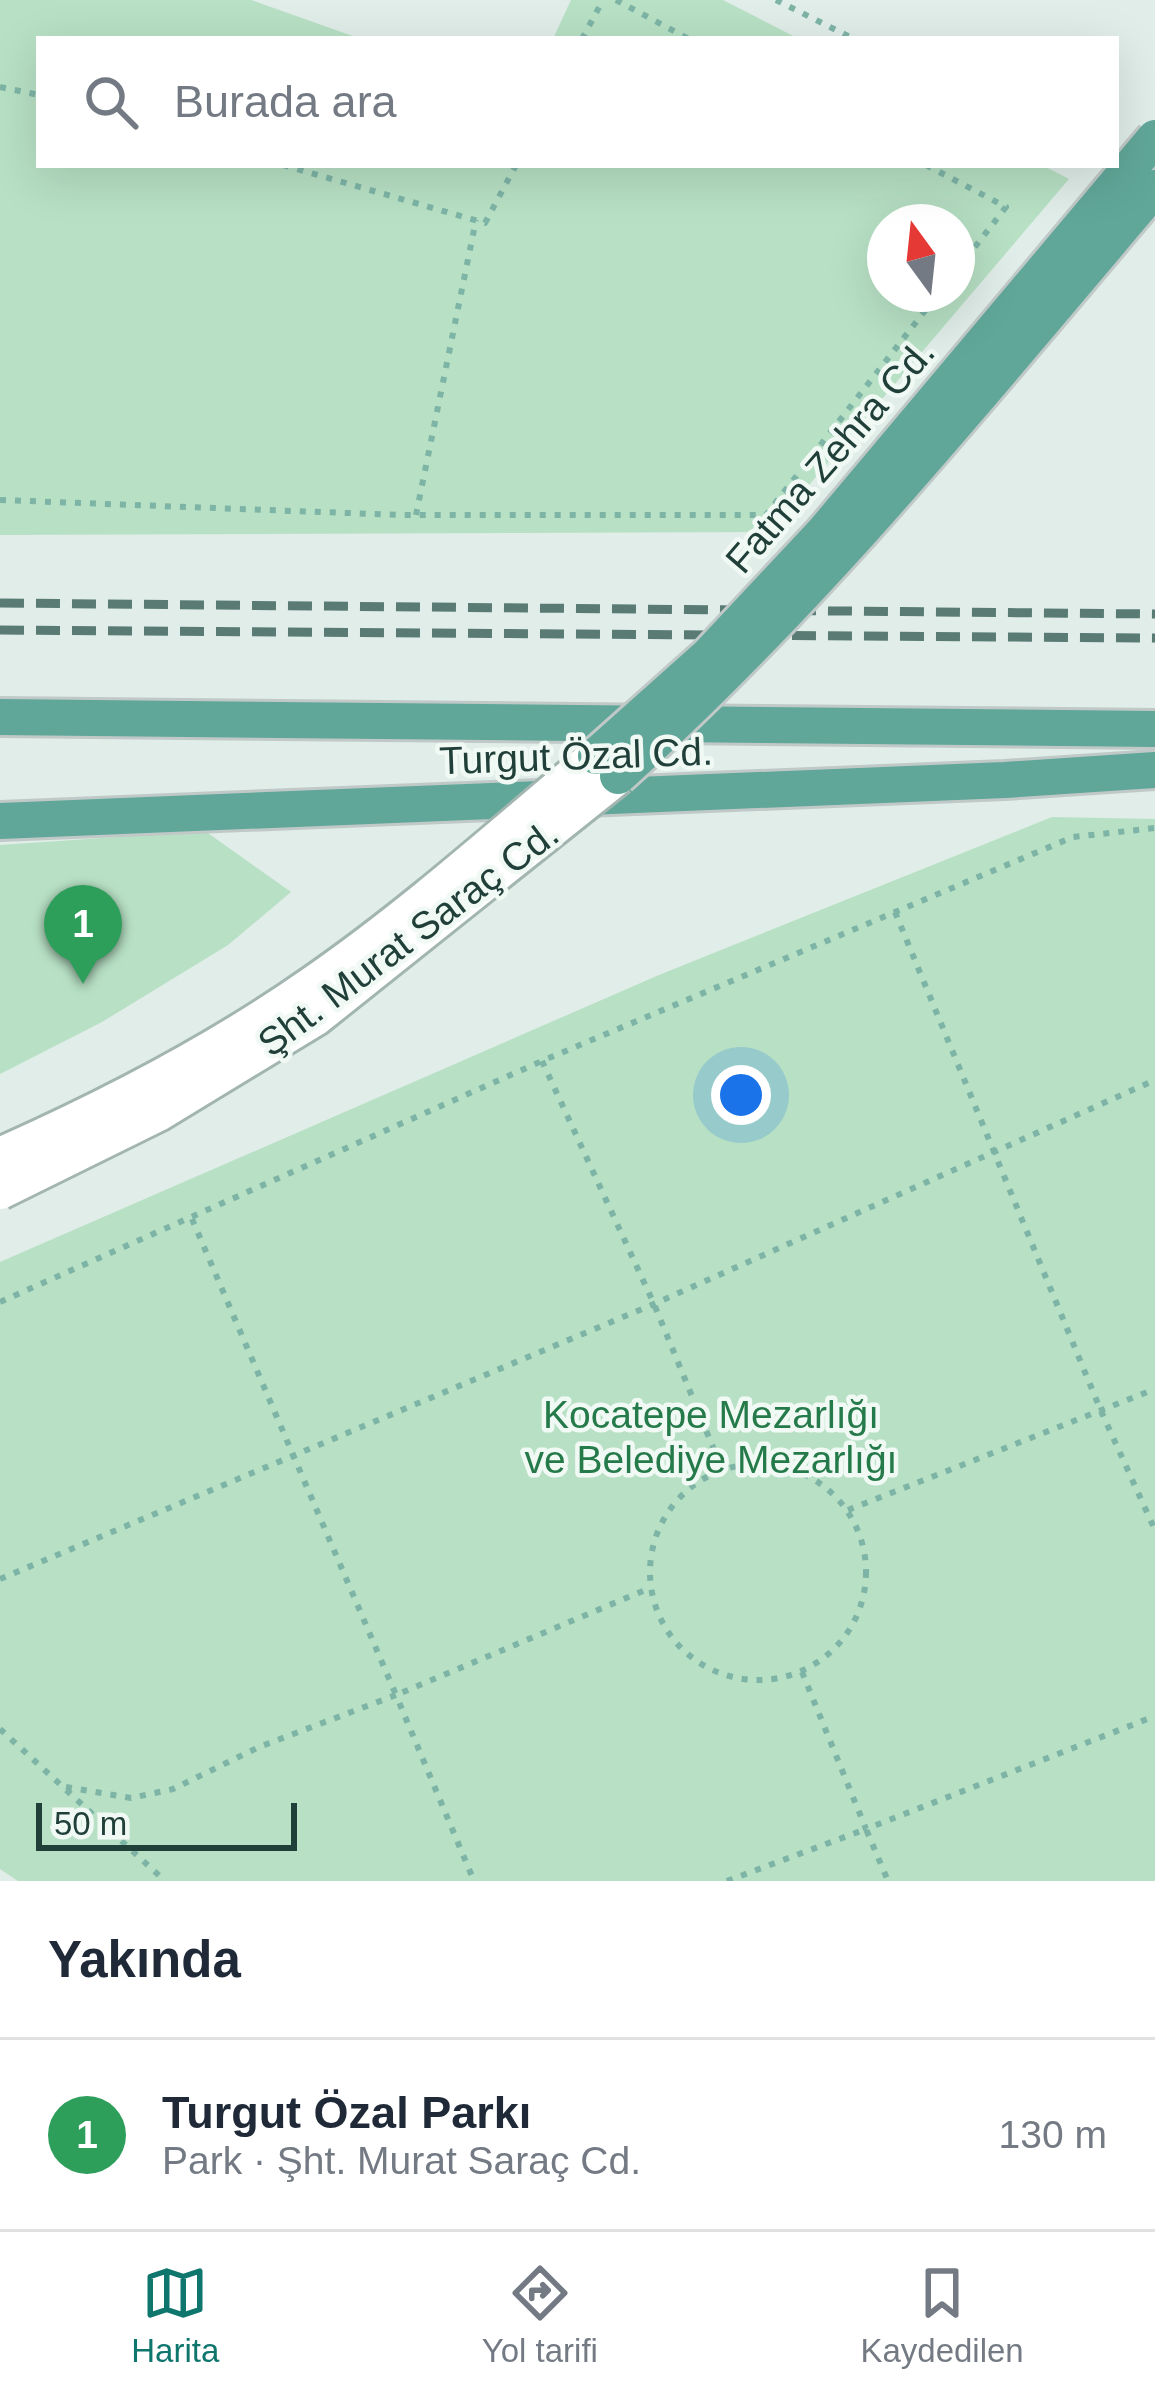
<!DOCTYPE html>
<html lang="tr">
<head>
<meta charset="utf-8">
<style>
	body { margin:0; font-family:Helvetica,sans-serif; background:#f2f2f3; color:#1f2937 }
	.compass { position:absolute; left:867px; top:204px; width:108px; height:108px; border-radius:50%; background:#fff; box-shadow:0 12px 48px #0002; rotate:345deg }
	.scale { position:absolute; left:36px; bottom:30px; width:261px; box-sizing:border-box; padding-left:12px; border:6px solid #1f3f38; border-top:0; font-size:33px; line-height:42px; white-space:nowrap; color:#1f3f38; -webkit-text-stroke:9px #f1f9f5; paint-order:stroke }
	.you { position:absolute; left:741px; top:1095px; width:42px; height:42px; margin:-30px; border:9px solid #fff; border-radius:50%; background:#1a73e8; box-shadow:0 0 0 18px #1a73e833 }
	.badge { display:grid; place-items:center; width:78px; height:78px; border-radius:50%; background:#0f766e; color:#fff; font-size:39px; font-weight:700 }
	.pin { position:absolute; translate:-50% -99px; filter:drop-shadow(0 3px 6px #0008) }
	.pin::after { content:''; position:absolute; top:63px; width:42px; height:36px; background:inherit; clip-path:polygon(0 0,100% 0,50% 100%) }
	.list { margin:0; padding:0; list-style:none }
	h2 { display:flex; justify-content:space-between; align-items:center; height:156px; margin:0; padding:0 48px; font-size:51px }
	h2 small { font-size:39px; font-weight:400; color:#747a83 }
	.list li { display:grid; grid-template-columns:78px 1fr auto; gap:36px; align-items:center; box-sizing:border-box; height:192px; padding:0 48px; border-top:3px solid #e0e1e3 }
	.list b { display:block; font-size:45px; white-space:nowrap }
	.list p { margin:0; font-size:39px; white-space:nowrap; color:#747a83 }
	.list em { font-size:39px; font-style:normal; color:#747a83 }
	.icon { flex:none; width:66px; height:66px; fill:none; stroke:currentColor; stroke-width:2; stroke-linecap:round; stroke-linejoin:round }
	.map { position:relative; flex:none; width:1155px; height:1881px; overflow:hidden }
	.search { position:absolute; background:#fff; box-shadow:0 12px 48px #0002; left:36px; right:36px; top:36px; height:132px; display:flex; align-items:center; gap:30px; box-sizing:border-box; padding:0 42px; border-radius:0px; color:#747a83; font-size:45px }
	.sheet { height:348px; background:#fff }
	nav { display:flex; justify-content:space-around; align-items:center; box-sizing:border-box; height:168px; border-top:3px solid #e0e1e3; background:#fff; font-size:33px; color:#747a83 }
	nav a { display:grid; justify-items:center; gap:6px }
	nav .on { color:#0f766e }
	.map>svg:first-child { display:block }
	.green { fill:#b7e0c4; fill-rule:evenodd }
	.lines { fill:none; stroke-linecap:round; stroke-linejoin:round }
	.major-casing { stroke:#c0c9c7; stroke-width:42 }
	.path { stroke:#7db4a6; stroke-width:6; stroke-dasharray:6 9; stroke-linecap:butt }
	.major { stroke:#60a799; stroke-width:36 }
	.rail { stroke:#597b74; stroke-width:9; stroke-dasharray:24 12; stroke-linecap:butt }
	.minor-bridge-casing { stroke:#a2b5b0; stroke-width:42; stroke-linecap:butt }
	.major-bridge-casing { stroke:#c0c9c7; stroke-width:42; stroke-linecap:butt }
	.minor-bridge { stroke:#fff; stroke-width:36 }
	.major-bridge { stroke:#60a799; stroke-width:36 }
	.labels { text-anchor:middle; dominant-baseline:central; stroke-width:9; stroke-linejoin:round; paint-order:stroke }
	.street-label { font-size:39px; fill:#1f3f38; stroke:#f1f9f5 }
	.park-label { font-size:39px; fill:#257a4a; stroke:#f1f9f5 }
</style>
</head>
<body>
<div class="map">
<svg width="1155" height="1881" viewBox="0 0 1155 1881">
	<rect width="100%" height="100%" fill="#e0ede8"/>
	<g class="green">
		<path d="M0 0H251L361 39H39V165H1042L1069 179 769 532 0 535ZM957 222V294H885V222Z"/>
		<polygon points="571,0 723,0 799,39 553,39"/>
		<polygon points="1052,817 1155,819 1155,1881 18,1881 0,1869 0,1262 659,975"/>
		<polygon points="205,831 291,892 228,945 102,1022 0,1074 0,845"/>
	</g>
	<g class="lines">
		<g class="major-casing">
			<g id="major">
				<polyline points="0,717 1155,729"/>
				<polyline points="0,821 1005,780 1155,770"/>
			</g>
		</g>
		<g class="path">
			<polyline points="616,0 689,39"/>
			<polyline points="776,0 854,39"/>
			<polyline points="582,39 603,0"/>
			<polyline points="0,87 39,95"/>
			<polyline points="283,165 485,223 516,165"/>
			<polyline points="926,165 1006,207 957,270"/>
			<polyline points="0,500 401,515 766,515 938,294"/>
			<polyline points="416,515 476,220"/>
			<polyline points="895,912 1101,1411 1155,1530"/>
			<polyline points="542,1061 654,1304 722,1469"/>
			<polyline points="192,1219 396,1695 650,1588"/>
			<polyline points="0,1302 542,1061 1073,837 1155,828"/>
			<circle cx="758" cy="1572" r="108"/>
			<polyline points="848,1510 1155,1389"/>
			<polyline points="0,1579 654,1304 1155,1080"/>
			<polyline points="802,1672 866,1829 1155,1716"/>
			<polyline points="0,1729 165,1881"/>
			<polyline points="66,1787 131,1798 173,1789 259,1747 396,1695 474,1881"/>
			<polyline points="727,1881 866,1829 888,1881"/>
		</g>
		<use href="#major" class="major"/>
		<g class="rail">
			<polyline points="0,603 1155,614"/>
			<polyline points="0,630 1155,638"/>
		</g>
		<g class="minor-bridge-casing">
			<g id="minor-bridge">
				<path d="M0 1156C108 1108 215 1053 312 985 412 916 503 834 596 756"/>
				<polyline points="0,1191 158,1113 316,1017 618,776"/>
			</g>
		</g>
		<g class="major-bridge-casing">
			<g id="major-bridge">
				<polyline points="596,756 708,656 824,532 1155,138"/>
				<path d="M618 776C816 598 983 391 1155 188"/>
			</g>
		</g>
		<use href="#minor-bridge" class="minor-bridge"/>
		<use href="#major-bridge" class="major-bridge"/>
	</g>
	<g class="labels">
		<g class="street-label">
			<text transform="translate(830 456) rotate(-49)">Fatma Zehra Cd.</text>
			<text transform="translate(576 756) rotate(-2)">Turgut Özal Cd.</text>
			<text transform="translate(408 938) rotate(-37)">Şht. Murat Saraç Cd.</text>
		</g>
		<g class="park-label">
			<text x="711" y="1414">Kocatepe Mezarlığı<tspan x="711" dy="45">ve Belediye Mezarlığı</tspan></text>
		</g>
	</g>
</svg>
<svg class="compass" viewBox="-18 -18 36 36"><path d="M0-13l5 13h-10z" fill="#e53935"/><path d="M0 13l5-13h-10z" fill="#747a83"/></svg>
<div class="scale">50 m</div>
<div class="you"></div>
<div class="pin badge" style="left:83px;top:984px;background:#2e9e5b">1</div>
<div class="search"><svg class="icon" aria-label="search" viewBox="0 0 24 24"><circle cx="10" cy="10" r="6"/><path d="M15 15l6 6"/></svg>Burada ara</div>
</div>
<section class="sheet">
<h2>Yakında<small></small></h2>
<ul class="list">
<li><span class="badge" style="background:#2e9e5b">1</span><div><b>Turgut Özal Parkı</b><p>Park · Şht. Murat Saraç Cd.</p></div><em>130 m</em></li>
</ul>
</section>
<nav>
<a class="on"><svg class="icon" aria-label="map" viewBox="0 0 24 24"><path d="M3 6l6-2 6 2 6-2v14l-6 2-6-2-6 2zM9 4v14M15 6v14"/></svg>Harita</a>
<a><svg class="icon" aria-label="directions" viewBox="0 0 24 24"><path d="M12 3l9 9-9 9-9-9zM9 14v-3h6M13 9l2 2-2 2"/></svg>Yol tarifi</a>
<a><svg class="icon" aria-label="saved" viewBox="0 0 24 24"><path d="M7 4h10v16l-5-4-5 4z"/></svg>Kaydedilen</a>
</nav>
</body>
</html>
